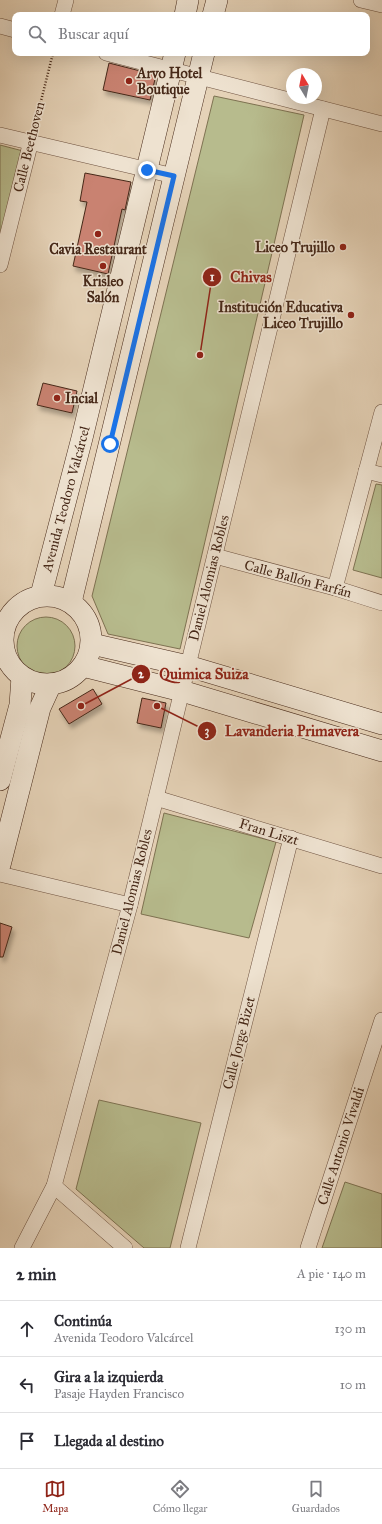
<!DOCTYPE html>
<html lang="es">
<head>
<meta charset="utf-8">
<style>
	body { margin:0; font-family:"IM FELL Great Primer",serif; background:#f7f7f7; color:#2b2b33 }
	.compass { position:absolute; left:286px; top:68px; width:36px; height:36px; border-radius:50%; background:#fff; box-shadow:0 4px 16px #0002; rotate:350deg }
	.stop { position:absolute; width:12px; height:12px; margin:-9px; border:3px solid #1a73e8; border-radius:50%; background:#fff }
	.stop.end { background:#1a73e8; border-color:#fff; box-shadow:0 1px 4px #0008 }
	.list { margin:0; padding:0; list-style:none }
	h2 { display:flex; justify-content:space-between; align-items:center; height:52px; margin:0; padding:0 16px; font-size:17px }
	h2 small { font-size:13px; font-weight:400; color:#7c7c81 }
	.list li { display:grid; grid-template-columns:26px 1fr auto; gap:12px; align-items:center; box-sizing:border-box; height:56px; padding:0 16px; border-top:1px solid #e1e1e2 }
	.list b { display:block; font-size:15px; white-space:nowrap }
	.list p { margin:0; font-size:13px; white-space:nowrap; color:#7c7c81 }
	.list em { font-size:13px; font-style:normal; color:#7c7c81 }
	.icon { flex:none; width:22px; height:22px; fill:none; stroke:currentColor; stroke-width:2; stroke-linecap:round; stroke-linejoin:round }
	.map { position:relative; flex:none; width:382px; height:1248px; overflow:hidden }
	.search { position:absolute; background:#fff; box-shadow:0 4px 16px #0002; left:12px; right:12px; top:12px; height:44px; display:flex; align-items:center; gap:10px; box-sizing:border-box; padding:0 14px; border-radius:8px; color:#7c7c81; font-size:15px }
	.sheet { height:220px; background:#fff }
	nav { display:flex; justify-content:space-around; align-items:center; box-sizing:border-box; height:56px; border-top:1px solid #e1e1e2; background:#fff; font-size:11px; color:#7c7c81 }
	nav a { display:grid; justify-items:center; gap:2px }
	nav .on { color:#8f2418 }
	.map>svg:first-child { display:block }
	.green { fill:#b7bb8d; stroke:#7e7252 }
	.building { fill:#c98271; stroke:#462818; filter:url(#shadow) }
	.lines { fill:none; stroke-linecap:round; stroke-linejoin:round }
	.street-casing { stroke:#6e5240; stroke-width:16 }
	.secondary-casing { stroke:#462818; stroke-width:22 }
	.path { stroke:#462818; stroke-width:2.5; stroke-dasharray:1 2; stroke-linecap:butt }
	.street { stroke:#eee2d0; stroke-width:15 }
	.secondary { stroke:#eee2d0; stroke-width:21 }
	.route { stroke:#1a73e8; stroke-width:5 }
	.poi-dot { fill:#8f2418; stroke:#eee2d0; stroke-width:1.5 }
	.labels { text-anchor:middle; dominant-baseline:central; stroke-width:3; stroke-linejoin:round; paint-order:stroke }
	.poi-label { font-size:14px; font-weight:bold; fill:#462818; stroke:#eee2d0; text-anchor:start }
	.street-label { font-size:14px; fill:#462818; stroke:#eee2d0 }
	.leader { fill:none; stroke:#8f2418; stroke-width:1.5 }
	.callout-dot { fill:#8f2418; stroke:#eee2d0; stroke-width:1.5 }
	.mark-label { font-size:12px; text-anchor:middle; font-weight:bold; fill:#fff }
	.callout-label { font-size:15px; text-anchor:middle; font-weight:bold; fill:#8f2418; stroke:#eee2d0; stroke-width:3; stroke-linejoin:round; paint-order:stroke }
</style>
</head>
<body>
<div class="map">
<svg width="382" height="1248" viewBox="0 0 382 1248">
	<defs>
		<filter id="shadow"><feDropShadow dx="2.5" dy="4.5" stdDeviation="2" flood-color="#0004"/></filter>
	</defs>
	<rect width="100%" height="100%" fill="#e5d2b7"/>
	<filter id="stains"><feTurbulence type="fractalNoise" baseFrequency=".005" numOctaves="4"/><feColorMatrix values="0 0 0 0 .2 0 0 0 0 .09 0 0 0 0 .02 0 0 0 .5 -.17"/></filter>
	<radialGradient id="worn" r=".72"><stop offset=".6" stop-color="#630" stop-opacity="0"/><stop offset="1" stop-color="#630" stop-opacity=".3"/></radialGradient>
	<g class="green">
		<polygon points="214,96 304,115 180,649 108,634 92,596"/>
		<polygon points="0,145 23,151 0,242"/>
		<polygon points="376,484 382,485 382,578 353,570"/>
		<circle cx="46" cy="646" r="29"/>
		<polygon points="164,813 276,842 249,938 141,914"/>
		<polygon points="99,1100 201,1123 170,1248 144,1248 76,1189"/>
		<polygon points="345,1182 382,1194 382,1248 322,1248"/>
	</g>
	<g class="building">
		<polygon points="109,63 156,75 150,100 103,90"/>
		<polygon points="85,173 131,182 125,210 122,209 108,274 73,266 87,202 80,201"/>
		<polygon points="43,383 77,391 72,413 37,405"/>
		<polygon points="93,689 102,704 69,724 59,709"/>
		<polygon points="142,698 166,703 161,728 137,723"/>
		<polygon points="0,923 12,927 3,957 0,957"/>
	</g>
	<g class="lines">
		<g class="street-casing">
			<g id="street">
				<polyline points="361,0 382,5"/>
				<polyline points="62,15 66,0"/>
				<polyline points="0,26 15,30"/>
				<polyline points="106,53 382,124"/>
				<polyline points="0,135 174,176"/>
				<polyline points="0,265 31,141"/>
				<polyline points="366,471 382,475"/>
				<polyline points="215,556 335,588 382,603"/>
				<polyline points="335,588 382,412"/>
				<polyline points="0,632 3,633"/>
				<polyline points="156,798 382,866"/>
				<polyline points="0,874 130,905"/>
				<polyline points="54,1186 125,1248"/>
				<polyline points="22,1248 54,1186 130,905 323,109"/>
				<polyline points="188,1248 291,838"/>
				<polyline points="308,1248 382,1020"/>
			</g>
		</g>
		<g class="secondary-casing">
			<g id="secondary">
				<polyline points="185,15 188,0"/>
				<polyline points="213,15 217,0"/>
				<polyline points="41,595 82,438 175,53"/>
				<circle cx="47" cy="640" r="44"/>
				<polyline points="71,602 204,53"/>
				<polyline points="92,644 188,666 382,724"/>
				<polyline points="83,666 182,691 382,751"/>
				<polyline points="0,780 20,705 22,677"/>
				<polyline points="0,865 40,708 51,684"/>
			</g>
		</g>
		<polyline class="path" points="34,129 53,53"/>
		<use href="#street" class="street"/>
		<use href="#secondary" class="secondary"/>
	</g>
	<g class="lines">
		<polyline class="route" points="110,444 174,176 147,170"/>
	</g>
	<g class="poi-dot">
		<circle cx="129" cy="81" r="4"/>
		<circle cx="98" cy="234" r="4"/>
		<circle cx="343" cy="247" r="4"/>
		<circle cx="103" cy="266" r="4"/>
		<circle cx="351" cy="315" r="4"/>
		<circle cx="57" cy="398" r="4"/>
	</g>
	<g class="labels">
		<g class="poi-label">
			<text x="137" y="73">Arvo Hotel<tspan x="137" dy="16">Boutique</tspan></text>
			<text x="335" y="247" text-anchor="end">Liceo Trujillo</text>
			<text x="98" y="249" text-anchor="middle">Cavia Restaurant</text>
			<text x="103" y="281" text-anchor="middle">Krisleo<tspan x="103" dy="16">Salón</tspan></text>
			<text x="343" y="307" text-anchor="end">Institución Educativa<tspan x="343" dy="16">Liceo Trujillo</tspan></text>
			<text x="65" y="398">Incial</text>
		</g>
		<g class="street-label">
			<text transform="translate(29 147) rotate(-76)">Calle Beethoven</text>
			<text transform="translate(66 499) rotate(-75)">Avenida Teodoro Valcárcel</text>
			<text transform="translate(209 578) rotate(-76)">Daniel Alomias Robles</text>
			<text transform="translate(298 579) rotate(15)">Calle Ballón Farfán</text>
			<text transform="translate(269 832) rotate(17)">Fran Liszt</text>
			<text transform="translate(132 892) rotate(-76)">Daniel Alomias Robles</text>
			<text transform="translate(239 1043) rotate(-76)">Calle Jorge Bizet</text>
			<text transform="translate(341 1146) rotate(-72)">Calle Antonio Vivaldi</text>
		</g>
	</g>
	<path class="leader" d="M200 355L212 277M81 706L141 674M157 706L207 731"/>
	<g class="callout-dot">
		<circle cx="200" cy="355" r="4"/>
		<circle cx="81" cy="706" r="4"/>
		<circle cx="157" cy="706" r="4"/>
		<circle cx="212" cy="277" r="10"/>
		<circle cx="141" cy="674" r="10"/>
		<circle cx="207" cy="731" r="10"/>
	</g>
	<g class="mark-label">
		<text x="212" y="281">1</text>
		<text x="141" y="678">2</text>
		<text x="207" y="735">3</text>
	</g>
	<g class="callout-label">
		<text x="251" y="282">Chivas</text>
		<text x="204" y="679">Quimica Suiza</text>
		<text x="292" y="736">Lavanderia Primavera</text>
	</g>
	<rect width="100%" height="100%" filter="url(#stains)"/>
	<rect width="100%" height="100%" fill="url(#worn)"/>
</svg>
<svg class="compass" viewBox="-18 -18 36 36"><path d="M0-13l5 13h-10z" fill="#e53935"/><path d="M0 13l5-13h-10z" fill="#7c7c81"/></svg>
<div class="stop" style="left:110px;top:444px"></div>
<div class="stop end" style="left:147px;top:170px"></div>
<div class="search"><svg class="icon" aria-label="search" viewBox="0 0 24 24"><circle cx="10" cy="10" r="6"/><path d="M15 15l6 6"/></svg>Buscar aquí</div>
</div>
<section class="sheet">
<h2>2 min<small>A pie · 140 m</small></h2>
<ul class="list">
<li><svg class="icon" aria-label="ahead" viewBox="0 0 24 24"><path d="M12 20V5M6 11l6-6 6 6"/></svg><div><b>Continúa</b><p>Avenida Teodoro Valcárcel</p></div><em>130 m</em></li>
<li><svg class="icon" aria-label="left" viewBox="0 0 24 24"><path d="M17 20v-9H6M10 6l-5 5 5 5"/></svg><div><b>Gira a la izquierda</b><p>Pasaje Hayden Francisco</p></div><em>10 m</em></li>
<li><svg class="icon" aria-label="arrive" viewBox="0 0 24 24"><path d="M6 21V4h12l-3 4 3 4H6"/></svg><div><b>Llegada al destino</b></div></li>
</ul>
</section>
<nav>
<a class="on"><svg class="icon" aria-label="map" viewBox="0 0 24 24"><path d="M3 6l6-2 6 2 6-2v14l-6 2-6-2-6 2zM9 4v14M15 6v14"/></svg>Mapa</a>
<a><svg class="icon" aria-label="directions" viewBox="0 0 24 24"><path d="M12 3l9 9-9 9-9-9zM9 14v-3h6M13 9l2 2-2 2"/></svg>Cómo llegar</a>
<a><svg class="icon" aria-label="saved" viewBox="0 0 24 24"><path d="M7 4h10v16l-5-4-5 4z"/></svg>Guardados</a>
</nav>
</body>
</html>
